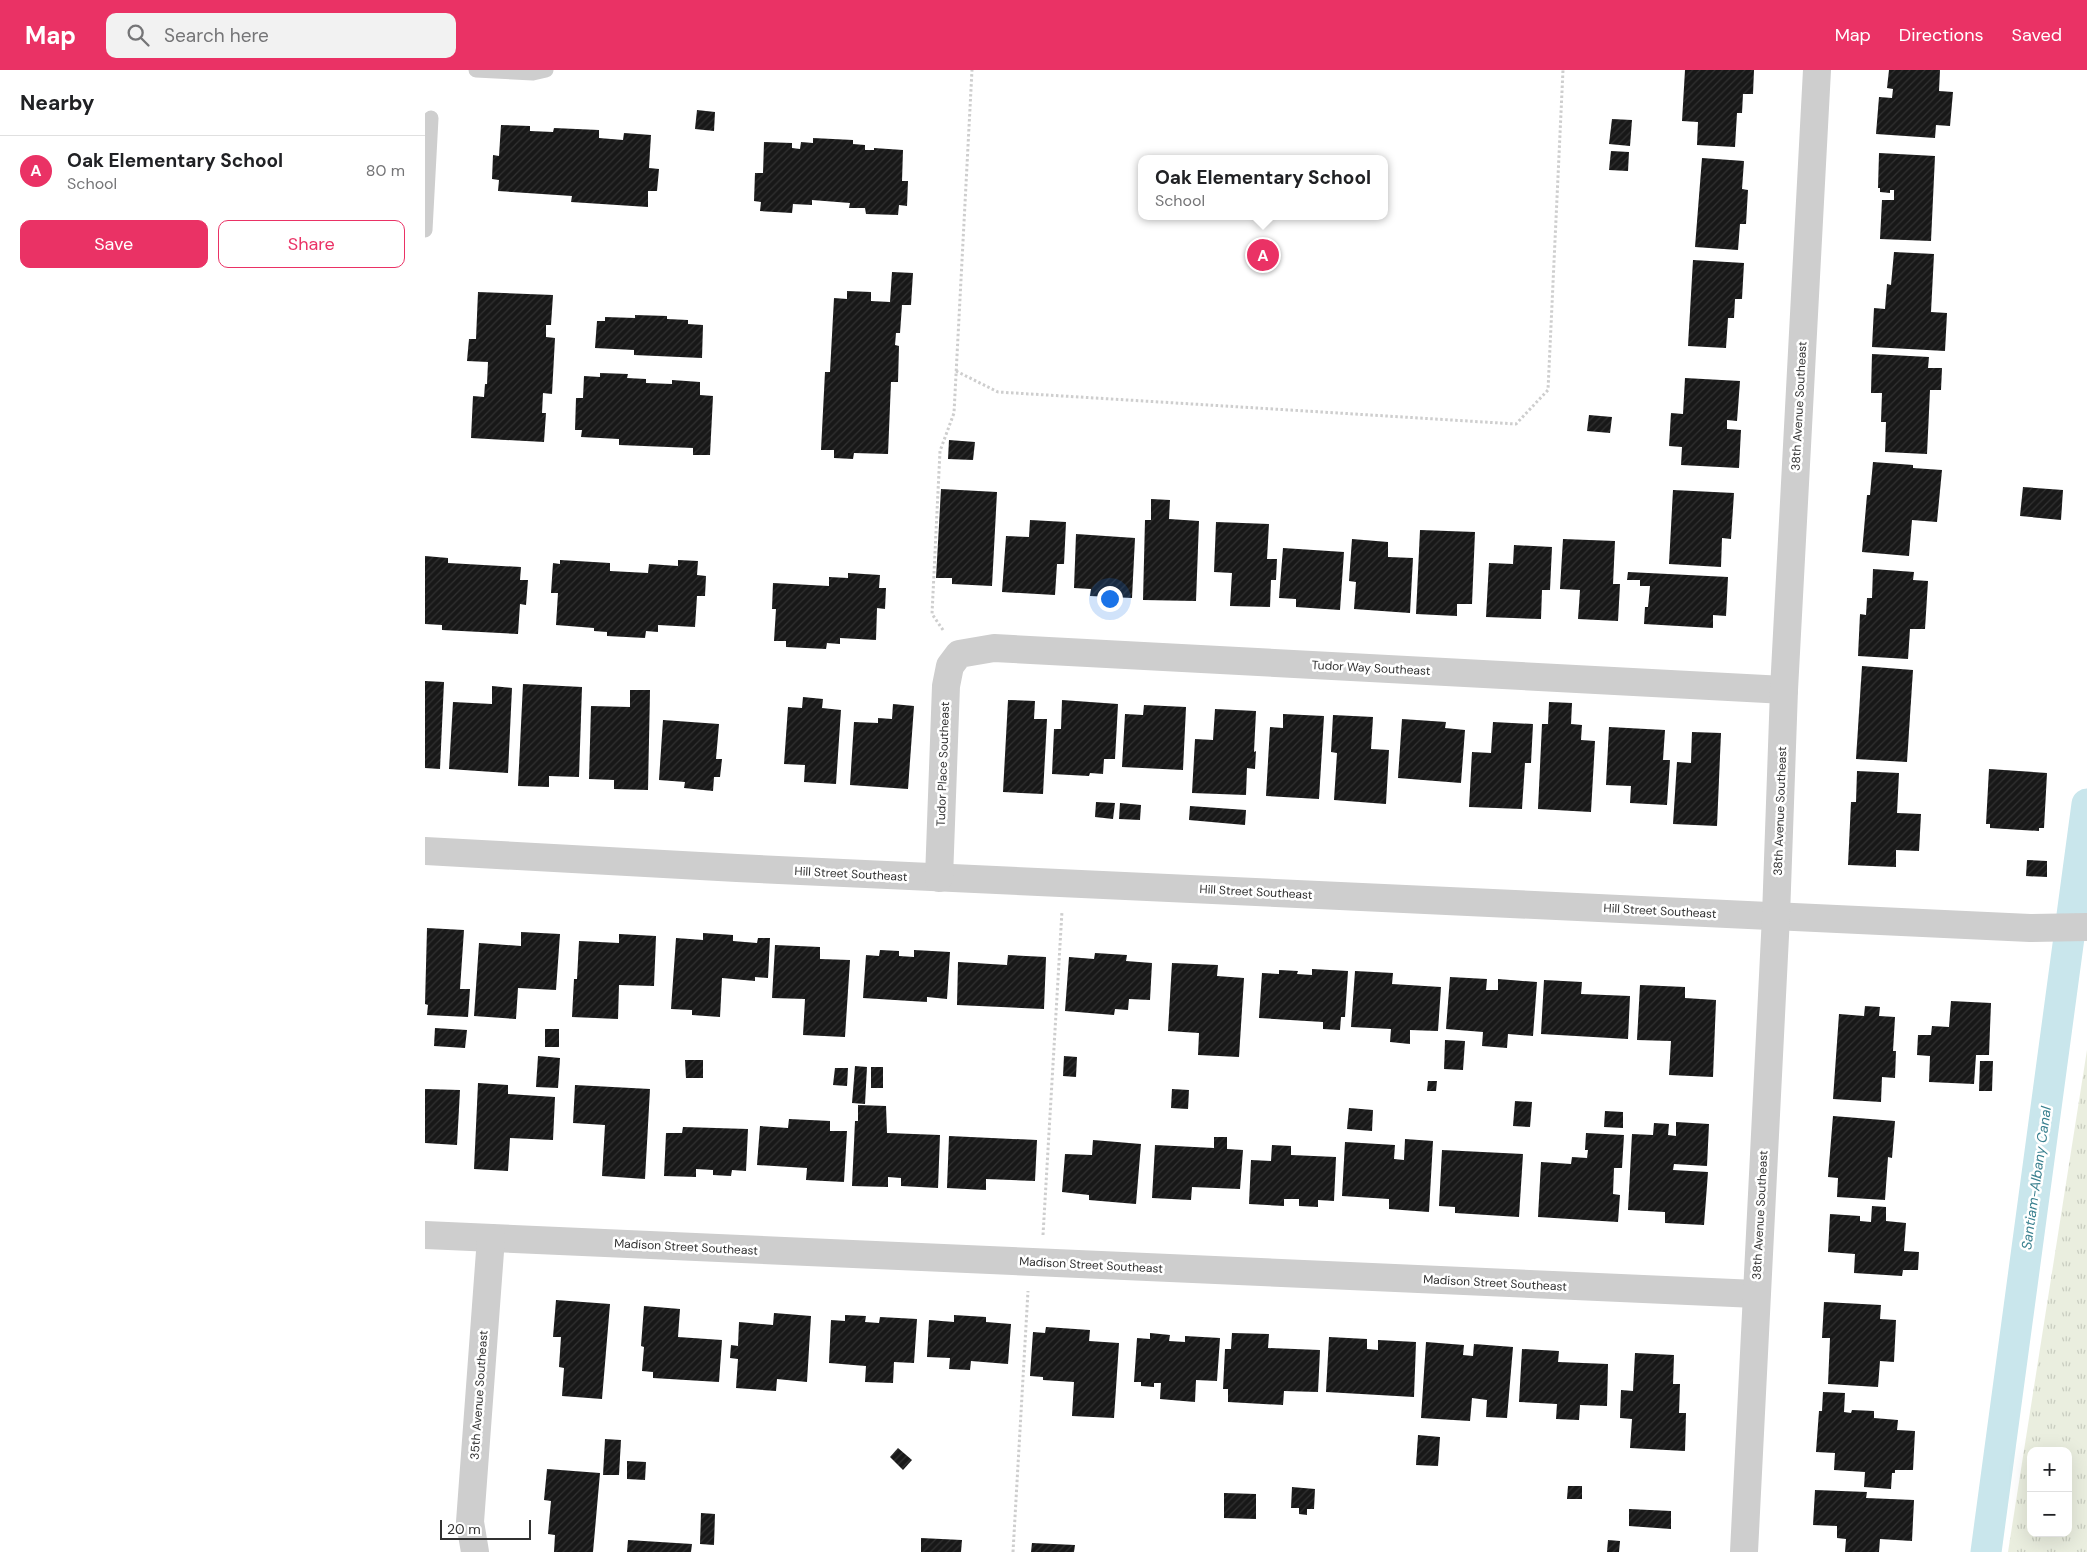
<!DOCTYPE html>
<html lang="en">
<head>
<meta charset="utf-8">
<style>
	body { margin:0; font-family:"DM Sans",sans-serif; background:#f2f2f2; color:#202124 }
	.controls { position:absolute; right:15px; bottom:15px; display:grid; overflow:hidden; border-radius:10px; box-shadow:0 5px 20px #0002 }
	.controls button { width:45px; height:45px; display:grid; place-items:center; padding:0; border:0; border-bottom:1px solid #e0e0e0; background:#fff; color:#202124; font:25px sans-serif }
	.scale { position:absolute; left:15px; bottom:12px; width:91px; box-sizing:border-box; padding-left:5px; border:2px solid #313131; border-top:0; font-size:14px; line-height:18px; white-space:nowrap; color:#313131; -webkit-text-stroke:4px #fff; paint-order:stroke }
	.you { position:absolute; left:684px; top:528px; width:18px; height:18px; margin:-12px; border:4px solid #fff; border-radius:50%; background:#1a73e8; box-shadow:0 0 0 8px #1a73e833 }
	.badge { display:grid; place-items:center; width:32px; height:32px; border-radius:50%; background:#ea3265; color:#fff; font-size:16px; font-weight:700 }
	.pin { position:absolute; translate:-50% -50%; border:2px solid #fff; box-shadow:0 1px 5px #0006 }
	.popup { position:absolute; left:713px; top:85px; width:250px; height:65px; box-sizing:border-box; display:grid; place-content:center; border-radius:10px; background:#fff; filter:drop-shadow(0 1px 4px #0005); font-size:16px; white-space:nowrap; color:#757577 }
	.popup b { font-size:19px; color:#202124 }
	.popup::after { content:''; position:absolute; left:50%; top:100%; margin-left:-10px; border:10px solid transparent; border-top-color:#fff }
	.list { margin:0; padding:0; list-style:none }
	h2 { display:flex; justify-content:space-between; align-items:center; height:65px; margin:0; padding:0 20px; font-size:21px }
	h2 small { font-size:16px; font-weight:400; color:#757577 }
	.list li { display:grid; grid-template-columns:32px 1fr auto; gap:15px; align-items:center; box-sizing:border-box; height:70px; padding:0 20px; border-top:1px solid #e0e0e0 }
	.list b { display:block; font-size:19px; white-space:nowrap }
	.list p { margin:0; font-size:16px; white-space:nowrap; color:#757577 }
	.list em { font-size:16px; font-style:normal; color:#757577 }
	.actions { display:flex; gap:10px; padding:15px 20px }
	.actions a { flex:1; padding:11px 0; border:1px solid #ea3265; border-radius:10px; text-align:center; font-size:18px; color:#ea3265 }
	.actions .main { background:#ea3265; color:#fff }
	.icon { flex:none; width:28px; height:28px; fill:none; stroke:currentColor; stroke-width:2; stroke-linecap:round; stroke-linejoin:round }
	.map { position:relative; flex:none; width:1662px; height:1482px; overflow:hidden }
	header { display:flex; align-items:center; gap:30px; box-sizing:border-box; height:70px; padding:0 25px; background:#ea3265; color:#fff }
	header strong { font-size:24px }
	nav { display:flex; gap:28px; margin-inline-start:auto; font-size:18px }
	.search { width:350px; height:45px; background:#f2f2f2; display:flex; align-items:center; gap:12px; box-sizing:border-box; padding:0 18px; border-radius:10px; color:#757577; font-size:19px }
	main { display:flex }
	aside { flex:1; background:#fff }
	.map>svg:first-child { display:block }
	.grass { fill:url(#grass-tufts); fill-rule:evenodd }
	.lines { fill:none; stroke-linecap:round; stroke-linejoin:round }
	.canal { stroke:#c9e6ec; stroke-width:31 }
	.building { fill:url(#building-hatch) }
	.path { stroke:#cecece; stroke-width:3; stroke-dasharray:2.5 2.5; stroke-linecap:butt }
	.lane { stroke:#cecece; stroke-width:15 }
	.street { stroke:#cecece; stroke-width:28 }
	.labels { text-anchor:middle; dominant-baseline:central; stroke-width:5; stroke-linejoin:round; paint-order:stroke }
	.street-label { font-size:12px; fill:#313131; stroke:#fff }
	.water-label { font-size:14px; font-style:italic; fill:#3a808f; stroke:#fff }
</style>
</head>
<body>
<header>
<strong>Map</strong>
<div class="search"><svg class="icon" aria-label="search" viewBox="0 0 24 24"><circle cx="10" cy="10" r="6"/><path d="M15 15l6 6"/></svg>Search here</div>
<nav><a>Map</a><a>Directions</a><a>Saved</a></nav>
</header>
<main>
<aside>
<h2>Nearby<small></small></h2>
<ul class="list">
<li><span class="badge">A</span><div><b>Oak Elementary School</b><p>School</p></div><em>80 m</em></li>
</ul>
<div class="actions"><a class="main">Save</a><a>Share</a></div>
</aside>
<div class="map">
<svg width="1662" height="1482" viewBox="0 0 1662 1482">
	<defs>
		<pattern id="grass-tufts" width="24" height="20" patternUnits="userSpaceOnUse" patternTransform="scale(1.25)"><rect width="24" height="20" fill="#eaeedf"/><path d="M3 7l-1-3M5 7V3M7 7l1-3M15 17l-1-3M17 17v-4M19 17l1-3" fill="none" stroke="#c9cdc0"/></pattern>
		<pattern id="building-hatch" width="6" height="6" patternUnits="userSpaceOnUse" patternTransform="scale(1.25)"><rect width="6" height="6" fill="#181818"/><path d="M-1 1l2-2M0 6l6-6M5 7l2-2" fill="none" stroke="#313131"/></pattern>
	</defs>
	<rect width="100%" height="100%" fill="#fff"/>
	<path class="grass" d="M1662 980V1482H1583ZM1606 1381H1643V1463H1606Z"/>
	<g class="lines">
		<polyline class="canal" points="1561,1482 1662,734"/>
	</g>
	<g class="building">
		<polygon points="1260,0 1329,0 1328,24 1318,24 1317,43 1312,43 1310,77 1272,75 1273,52 1257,51"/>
		<polygon points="1464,0 1515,0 1514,21 1528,22 1525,56 1511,55 1510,68 1451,64 1454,27 1467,28 1468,19 1462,18"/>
		<polygon points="272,40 290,42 289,61 270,59"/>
		<polygon points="1187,49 1207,50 1205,76 1184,74"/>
		<polygon points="76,55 105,56 105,61 128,62 129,58 174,60 174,68 198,70 199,63 226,65 224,98 234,99 232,121 223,121 223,137 146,132 147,126 73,121 74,110 67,109 68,85 74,86"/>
		<polygon points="388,68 428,70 428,74 440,75 440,80 449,80 449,78 478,80 477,111 483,111 482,136 474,135 473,145 441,144 440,138 424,138 425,133 387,130 387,135 368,134 367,143 335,141 336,132 329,131 330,103 338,103 339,72 367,73 367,78 375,79 376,72 388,73"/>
		<polygon points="1186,81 1204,82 1203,101 1184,100"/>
		<polygon points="1454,83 1510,86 1506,171 1455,169 1457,130 1469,130 1469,120 1465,120 1465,123 1455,122 1455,118 1453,118"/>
		<polygon points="1277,88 1319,91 1317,119 1323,120 1321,154 1315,154 1313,180 1270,177"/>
		<polygon points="1469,182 1509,184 1506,242 1522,243 1520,281 1447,277 1449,238 1460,239 1462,214 1466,215"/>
		<polygon points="1268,190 1319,193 1317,229 1310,229 1309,248 1303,248 1301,278 1263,276"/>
		<polygon points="467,202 488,203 486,235 477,235 475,263 471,263 470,275 474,276 473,312 466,312 463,384 429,383 428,389 409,388 409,380 396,380 400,302 405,302 409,228 422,229 422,221 446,222 446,231 465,232"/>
		<polygon points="53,222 128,225 126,255 121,255 121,267 130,268 127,324 118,323 117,343 121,343 119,372 46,368 48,326 59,327 60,314 62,314 63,292 42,291 44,269 51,269"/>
		<polygon points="210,245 242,246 242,249 263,250 263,254 278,255 277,288 209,285 209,280 170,278 172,251 180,251 180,247 210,248"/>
		<polygon points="1447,284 1504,287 1503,298 1517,298 1516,320 1505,320 1502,384 1460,382 1461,352 1456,352 1457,323 1446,323"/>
		<polygon points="175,303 203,304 202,308 221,309 221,313 247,314 247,310 275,312 275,325 288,326 285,385 268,385 268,378 194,375 194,369 156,367 157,360 150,360 151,328 158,328 159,306 175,307"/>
		<polygon points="1260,308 1315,311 1312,351 1302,350 1302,359 1316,360 1314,398 1256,395 1257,377 1244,376 1246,343 1258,344"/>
		<polygon points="1164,345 1187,347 1185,363 1162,361"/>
		<polygon points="524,370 550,372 548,390 523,389"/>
		<polygon points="1448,392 1488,395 1488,398 1517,400 1512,452 1487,450 1484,486 1437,482 1442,425 1445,425"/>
		<polygon points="1598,417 1638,420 1636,450 1595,446"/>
		<polygon points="516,419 572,422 567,516 527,514 527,508 511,508"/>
		<polygon points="1248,420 1309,423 1306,469 1297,468 1296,497 1244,494"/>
		<polygon points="726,429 745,430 744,449 774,451 771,531 718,530 720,450 726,450"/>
		<polygon points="605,450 641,452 639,494 632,494 630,525 577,522 581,466 604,467"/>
		<polygon points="791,452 844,454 842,489 852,489 851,510 846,510 845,537 805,536 807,503 789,502"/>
		<polygon points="995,460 1050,462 1047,534 1032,534 1032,546 991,544"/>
		<polygon points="651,464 710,468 707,528 665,526 666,519 649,518"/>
		<polygon points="927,469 963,472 963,487 988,488 985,543 929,539 931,512 924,511"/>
		<polygon points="1138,469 1190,471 1188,514 1195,514 1193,551 1153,549 1155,520 1135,519"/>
		<polygon points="1089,475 1127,477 1125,520 1117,520 1116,549 1061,547 1064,493 1088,494"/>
		<polygon points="858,478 919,482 915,540 871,537 871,529 854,528"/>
		<polygon points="0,486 23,488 23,493 96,497 95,510 103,510 101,535 95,534 93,564 17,560 17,555 0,554"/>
		<polygon points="135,490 185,493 185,501 223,503 224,494 253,496 253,490 273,491 272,505 281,506 280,526 272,526 270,557 233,555 233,562 221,561 220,568 182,566 182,562 169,561 169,558 131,555 133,523 126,523 128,493 135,494"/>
		<polygon points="1448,499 1489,502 1488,510 1503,511 1500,559 1485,559 1483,589 1433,586 1435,544 1441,545 1442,528 1447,528"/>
		<polygon points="1203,502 1303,507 1301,546 1288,545 1288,558 1219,554 1220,537 1223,537 1225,516 1215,516 1215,510 1202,510"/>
		<polygon points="423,503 455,505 454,518 461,518 460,539 452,538 451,570 415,568 415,574 402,573 401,579 361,577 361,571 349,571 351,539 347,539 348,513 404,516 404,507 423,508"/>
		<polygon points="1437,596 1488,600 1482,692 1431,689"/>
		<polygon points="0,611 19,612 15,699 0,698"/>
		<polygon points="98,614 157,617 154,707 124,706 124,717 93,716"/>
		<polygon points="67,616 87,618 83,703 24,699 28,632 67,634"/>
		<polygon points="205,620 225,620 223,720 189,719 189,710 164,709 166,636 205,637"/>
		<polygon points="378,627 398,629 397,638 416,640 411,714 379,712 380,695 359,694 363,637 377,638"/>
		<polygon points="583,630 610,631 609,649 622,649 618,724 578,722"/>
		<polygon points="637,630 693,634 690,689 679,689 678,704 665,703 664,706 627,704 629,659 636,659"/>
		<polygon points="1124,632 1147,633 1146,654 1157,655 1156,670 1170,671 1166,742 1113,739 1117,654 1123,654"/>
		<polygon points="468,634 489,636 483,719 425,715 429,652 453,653 453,648 467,649"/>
		<polygon points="719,635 761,637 758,700 697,697 700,644 718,645"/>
		<polygon points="790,639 831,641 829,682 831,681 830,699 822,698 821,725 767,723 770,669 788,670"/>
		<polygon points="858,644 899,646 894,729 841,726 845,657 858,658"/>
		<polygon points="908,645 948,647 946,679 964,680 961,734 909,730 912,683 906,682"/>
		<polygon points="977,649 1021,652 1020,658 1040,660 1036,713 973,708"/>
		<polygon points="238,650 294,654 291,689 297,689 295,707 289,707 288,721 259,718 260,712 234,710"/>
		<polygon points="1068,652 1108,654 1106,693 1100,693 1097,739 1044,737 1047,682 1066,683"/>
		<polygon points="1184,657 1240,660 1238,690 1245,690 1242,735 1205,733 1206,716 1181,715"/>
		<polygon points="1267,662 1296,663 1292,756 1248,754 1252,692 1266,693"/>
		<polygon points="1564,699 1622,703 1619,758 1614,758 1614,761 1565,758 1565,754 1561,754"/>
		<polygon points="1432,701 1474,703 1472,743 1496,744 1494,781 1471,780 1471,797 1423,795 1426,732 1431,732"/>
		<polygon points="671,732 690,733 688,749 670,747"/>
		<polygon points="695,733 716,735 715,750 694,749"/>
		<polygon points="765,736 821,740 820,755 764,750"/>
		<polygon points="1602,790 1622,791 1622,807 1601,806"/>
		<polygon points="2,858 39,860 35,919 45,919 43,947 2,945 3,935 0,934"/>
		<polygon points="96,862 135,864 131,920 93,918 91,949 49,946 54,873 96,876"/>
		<polygon points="278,863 308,865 308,871 332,873 333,868 345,868 343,908 330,907 330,911 297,908 295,947 267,945 267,940 246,939 251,868 278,870"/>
		<polygon points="194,864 231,866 229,916 194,915 193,949 147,947 149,909 152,909 154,871 194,873"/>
		<polygon points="350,875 395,877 395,889 425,890 420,967 378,965 380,929 347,928"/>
		<polygon points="455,880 474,881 474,886 489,887 489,880 525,882 522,929 502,927 502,932 438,928 441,885 454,886"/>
		<polygon points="670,883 702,885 701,891 727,893 725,930 704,929 703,940 690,939 689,945 640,941 644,887 669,889"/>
		<polygon points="583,885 621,887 619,939 532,935 533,892 582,895"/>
		<polygon points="747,893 793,895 792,906 819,908 814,987 773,985 774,963 743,961"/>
		<polygon points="887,899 923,901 920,947 916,947 915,960 898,959 898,952 834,948 837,903 854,904 854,900 873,901 872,904 887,905"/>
		<polygon points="930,901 968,903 967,914 1016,917 1013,961 985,960 985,974 965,972 966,959 926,957"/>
		<polygon points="1025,907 1062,909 1061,920 1073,920 1073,909 1112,912 1108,966 1083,964 1082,978 1057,976 1058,962 1021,959"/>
		<polygon points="1119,910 1157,912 1156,924 1205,926 1203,969 1116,964"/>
		<polygon points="1215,915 1260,917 1260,928 1291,930 1288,1007 1244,1005 1246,971 1212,970"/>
		<polygon points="1526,931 1566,933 1564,985 1551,985 1549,1014 1504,1012 1505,986 1492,985 1493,965 1506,965 1507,956 1524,957"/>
		<polygon points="1440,936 1455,937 1454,946 1470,947 1468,981 1471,981 1470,1008 1457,1007 1456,1032 1408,1029 1414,944 1439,946"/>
		<polygon points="10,958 42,960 40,978 9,976"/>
		<rect x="120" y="959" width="14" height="18"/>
		<polygon points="1020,970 1040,971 1038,1000 1019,999"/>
		<polygon points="113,986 135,988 133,1018 111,1017"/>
		<polygon points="639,986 652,987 651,1007 638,1006"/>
		<polygon points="260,990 278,990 278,1008 261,1008"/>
		<polygon points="1555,991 1568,991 1567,1021 1554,1021"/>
		<polygon points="430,996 442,997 440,1034 427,1033"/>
		<rect x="446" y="997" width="12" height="21"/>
		<polygon points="410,998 423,998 422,1016 408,1015"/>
		<polygon points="1003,1011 1012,1011 1011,1021 1002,1021"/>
		<polygon points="53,1013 83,1015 83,1024 130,1027 128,1070 85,1068 83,1101 49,1099"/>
		<polygon points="150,1015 225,1019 220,1109 177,1106 180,1055 148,1053"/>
		<polygon points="0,1019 35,1020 32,1075 0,1073"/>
		<polygon points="747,1019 764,1020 763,1039 746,1038"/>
		<polygon points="1090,1031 1107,1032 1105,1057 1088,1056"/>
		<polygon points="433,1035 461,1036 462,1063 515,1065 513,1118 476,1116 476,1108 463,1107 463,1117 427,1116 430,1051 433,1051"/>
		<polygon points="924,1038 948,1040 947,1061 922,1059"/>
		<polygon points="1180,1041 1198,1042 1198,1058 1179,1057"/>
		<polygon points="1408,1046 1470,1051 1467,1088 1463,1087 1460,1130 1412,1127 1413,1108 1403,1107"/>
		<polygon points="364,1049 405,1051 405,1061 422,1061 419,1112 381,1110 382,1098 332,1095 335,1056 363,1058"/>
		<polygon points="1251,1052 1284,1054 1282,1096 1249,1094 1248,1100 1283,1102 1279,1155 1240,1153 1240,1142 1203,1140 1207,1064 1228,1065 1229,1053 1244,1054 1243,1065 1251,1066"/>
		<polygon points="258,1057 323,1059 321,1101 307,1100 306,1106 288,1105 288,1100 271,1099 271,1107 239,1106 241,1063 257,1063"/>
		<polygon points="1161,1063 1199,1065 1197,1098 1189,1098 1188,1124 1195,1125 1193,1152 1113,1147 1116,1092 1146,1094 1147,1087 1162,1088 1163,1080 1160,1080"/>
		<polygon points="524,1066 612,1070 610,1111 561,1109 561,1120 522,1118"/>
		<polygon points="789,1067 802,1067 802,1079 818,1080 815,1119 767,1117 766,1130 727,1128 730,1075 789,1078"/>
		<polygon points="980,1069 1008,1071 1004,1142 964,1139 964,1129 917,1126 920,1072 970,1075 969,1089 979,1090"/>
		<polygon points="668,1070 716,1074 711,1134 664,1130 664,1125 637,1122 640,1084 667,1085"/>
		<polygon points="847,1075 866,1076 866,1085 911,1087 909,1131 893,1130 893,1137 874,1136 874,1129 859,1129 859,1136 824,1134 826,1090 846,1091"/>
		<polygon points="1017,1080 1098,1084 1094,1147 1030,1143 1030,1137 1014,1136"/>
		<polygon points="1447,1136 1461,1137 1461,1151 1481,1153 1479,1181 1494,1182 1493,1200 1478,1200 1477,1206 1429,1203 1430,1184 1403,1182 1405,1144 1435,1146 1435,1151 1446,1152"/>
		<polygon points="131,1230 185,1234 177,1329 137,1326 139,1298 134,1297 136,1267 128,1267"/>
		<polygon points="1399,1232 1456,1235 1455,1249 1471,1250 1469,1292 1455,1291 1453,1317 1403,1314 1405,1268 1397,1268"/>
		<polygon points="219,1236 255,1239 253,1267 297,1270 294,1312 228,1308 228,1302 217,1301 219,1277 216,1276"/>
		<polygon points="349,1243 386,1246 382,1312 352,1309 351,1321 311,1318 313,1289 305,1288 306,1275 313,1276 314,1252 348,1255"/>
		<polygon points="420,1245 441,1246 440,1252 454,1253 455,1247 492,1249 489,1293 469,1292 468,1313 440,1312 441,1296 404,1293 406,1250 420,1251"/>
		<polygon points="529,1245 561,1247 561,1252 586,1254 583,1294 546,1291 545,1300 524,1299 525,1288 502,1287 504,1250 529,1252"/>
		<polygon points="621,1257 665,1260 664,1271 694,1273 689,1348 647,1346 649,1312 618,1310 618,1307 605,1306 608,1262 620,1263"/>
		<polygon points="725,1263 745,1265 744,1271 760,1272 760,1266 795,1268 792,1311 771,1310 770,1332 735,1329 736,1313 729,1313 729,1317 716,1316 716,1312 709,1312 712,1268 725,1269"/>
		<polygon points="807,1263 844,1264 843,1278 895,1280 893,1322 859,1321 858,1335 803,1332 803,1319 798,1319 800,1279 806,1279"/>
		<polygon points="904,1267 942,1269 942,1279 953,1280 953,1270 991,1272 989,1327 901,1322"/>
		<polygon points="1001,1272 1039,1275 1038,1285 1048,1286 1049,1274 1088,1277 1082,1348 1061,1347 1062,1330 1047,1328 1045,1351 996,1348"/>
		<polygon points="1097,1279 1134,1281 1133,1292 1183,1294 1182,1336 1155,1335 1154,1350 1131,1349 1132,1334 1094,1332"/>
		<polygon points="1210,1283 1249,1285 1248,1314 1255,1314 1254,1343 1261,1343 1260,1381 1205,1378 1207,1349 1195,1348 1196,1320 1208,1321"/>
		<polygon points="1398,1322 1420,1323 1419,1342 1426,1343 1427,1340 1449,1341 1449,1348 1473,1350 1472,1360 1490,1361 1488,1400 1470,1400 1470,1403 1467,1403 1466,1419 1439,1417 1440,1402 1409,1400 1410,1383 1391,1382 1394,1341 1397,1341"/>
		<polygon points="993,1365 1015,1367 1013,1396 991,1395"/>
		<polygon points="180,1369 196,1370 194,1405 178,1405"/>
		<polygon points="473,1378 487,1390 478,1400 465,1387"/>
		<polygon points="202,1391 221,1392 220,1410 202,1409"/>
		<polygon points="122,1399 175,1403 168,1482 129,1482 130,1465 123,1464 126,1431 119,1430"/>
		<polygon points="1143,1416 1157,1416 1157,1429 1142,1429"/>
		<polygon points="867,1417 890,1419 889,1439 882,1439 882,1445 874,1444 874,1438 866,1438"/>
		<polygon points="1390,1420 1442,1422 1441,1428 1489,1430 1487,1471 1455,1469 1454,1482 1420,1482 1421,1469 1412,1468 1412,1456 1388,1455"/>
		<polygon points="799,1423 831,1424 831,1449 799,1448"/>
		<polygon points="1204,1439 1246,1441 1246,1459 1204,1456"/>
		<polygon points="276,1443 290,1444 289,1475 275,1474"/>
		<polygon points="496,1468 537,1470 536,1482 496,1482"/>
		<polygon points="203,1470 267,1474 266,1482 202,1482"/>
		<polygon points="1183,1470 1195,1471 1194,1482 1182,1482"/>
		<polygon points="607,1473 650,1475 649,1482 606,1482"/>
	</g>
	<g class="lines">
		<g class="path">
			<polyline points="531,301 573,322 1091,354 1123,320 1138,0"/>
			<polyline points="518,560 507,544 515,381 529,343 547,0"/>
			<polyline points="618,1165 637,841"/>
			<polyline points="588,1482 603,1221"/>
		</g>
		<g class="lane">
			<polyline points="51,0 108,3 121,0"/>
			<polyline points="0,160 6,48"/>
		</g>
		<g class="street">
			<polyline points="0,781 312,798 1605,858 1662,857"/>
			<polyline points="514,808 521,616 525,596 534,584 569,578 1359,620"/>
			<polyline points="0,1165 1331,1224"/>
			<polyline points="50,1482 45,1452 66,1168"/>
			<polyline points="1319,1482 1351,846 1359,620 1392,0"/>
		</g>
	</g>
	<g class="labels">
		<g class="street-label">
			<text transform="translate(1374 336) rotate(-87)">38th Avenue Southeast</text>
			<text transform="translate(946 598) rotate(3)">Tudor Way Southeast</text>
			<text transform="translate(518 694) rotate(-88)">Tudor Place Southeast</text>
			<text transform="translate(1355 741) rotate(-88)">38th Avenue Southeast</text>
			<text transform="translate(426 804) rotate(3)">Hill Street Southeast</text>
			<text transform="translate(831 822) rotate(3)">Hill Street Southeast</text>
			<text transform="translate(1235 841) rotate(3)">Hill Street Southeast</text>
			<text transform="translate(1335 1145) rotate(-87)">38th Avenue Southeast</text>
			<text transform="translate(261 1177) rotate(3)">Madison Street Southeast</text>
			<text transform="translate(666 1195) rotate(3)">Madison Street Southeast</text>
			<text transform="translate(1070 1213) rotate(3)">Madison Street Southeast</text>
			<text transform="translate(54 1325) rotate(-86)">35th Avenue Southeast</text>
		</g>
		<g class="water-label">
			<text transform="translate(1611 1108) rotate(-82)">Santiam-Albany Canal</text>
		</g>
	</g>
</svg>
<div class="controls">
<button>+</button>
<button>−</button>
</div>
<div class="scale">20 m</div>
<div class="you"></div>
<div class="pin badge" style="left:838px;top:185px">A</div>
<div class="popup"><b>Oak Elementary School</b>School</div>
</div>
</main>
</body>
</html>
